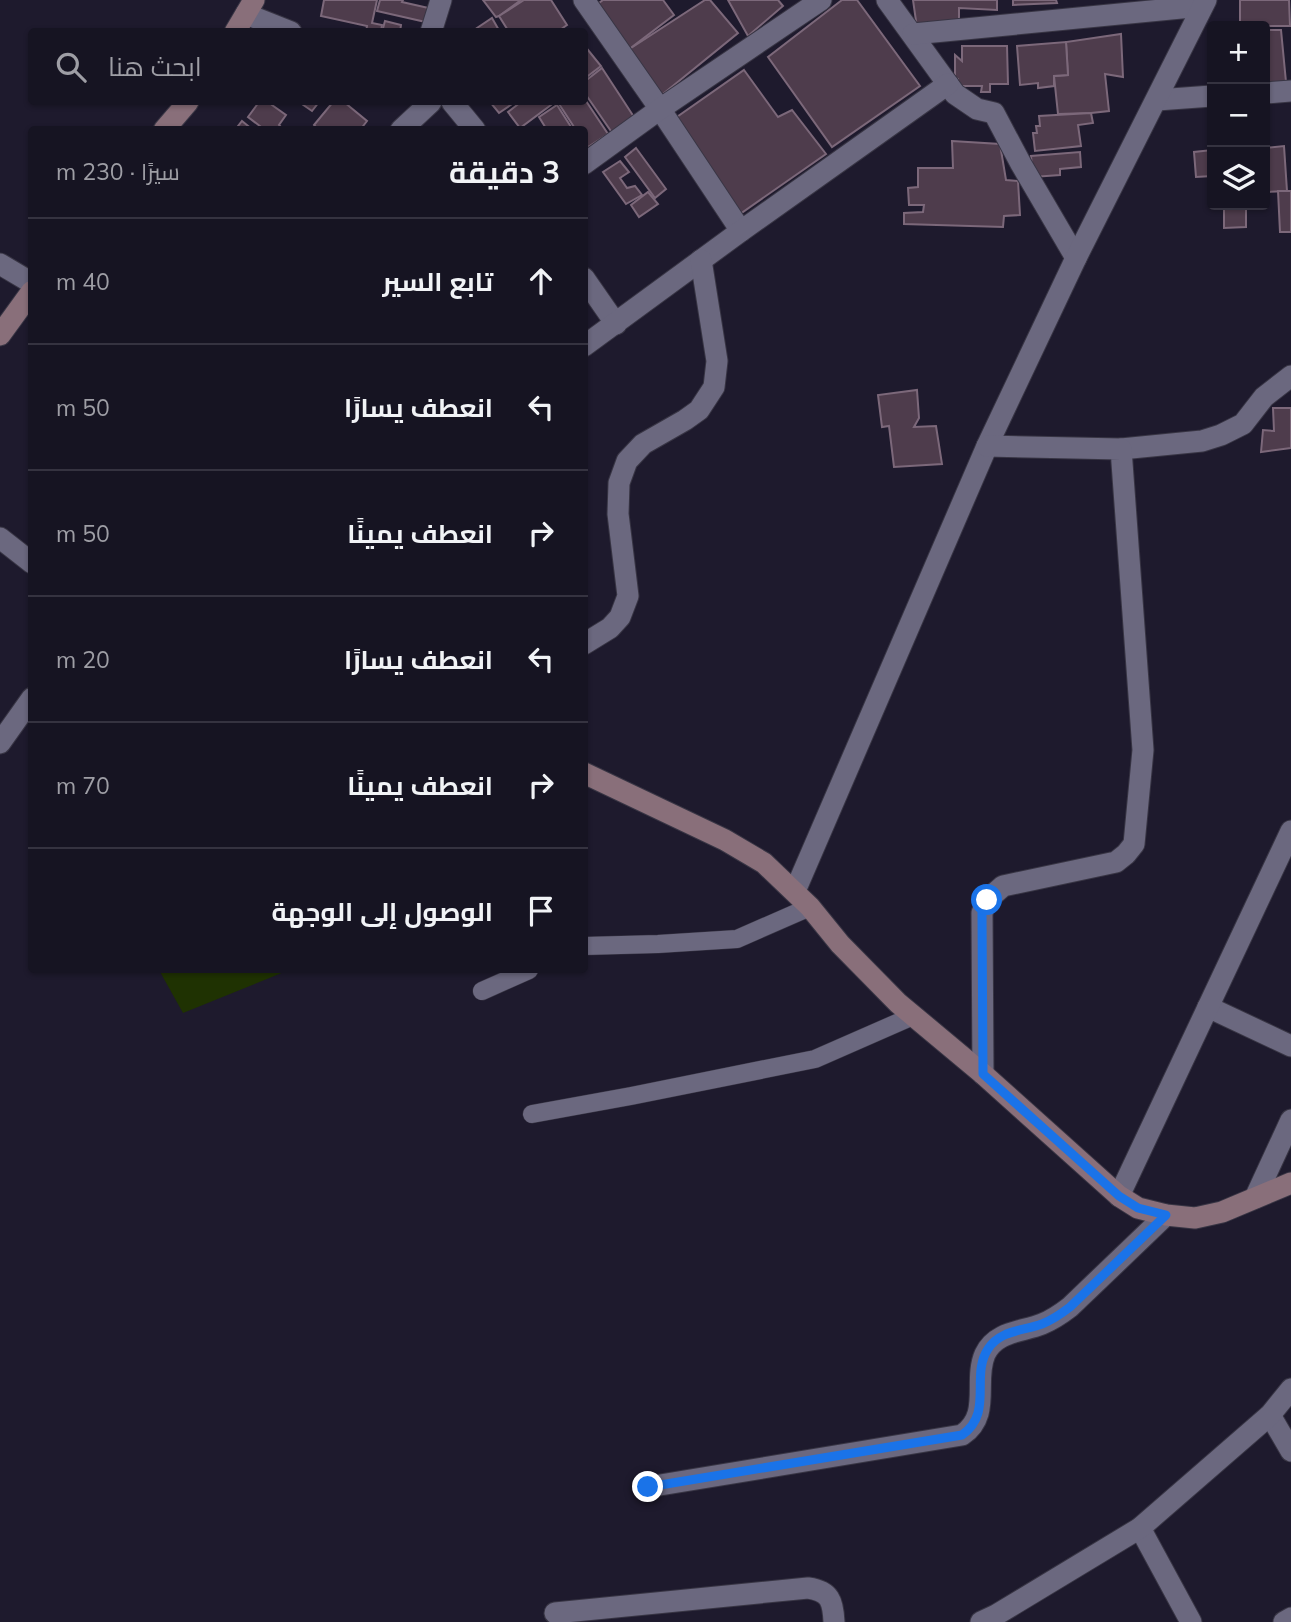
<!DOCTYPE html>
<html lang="ar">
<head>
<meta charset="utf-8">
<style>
	body { margin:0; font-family:Mulish,Cairo,sans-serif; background:#23212f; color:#f1f3f6; direction:rtl }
	.controls { position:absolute; right:21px; top:21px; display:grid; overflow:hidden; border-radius:7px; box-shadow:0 2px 5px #0004 }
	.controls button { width:63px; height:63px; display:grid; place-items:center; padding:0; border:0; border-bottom:2px solid #353340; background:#161422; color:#f1f3f6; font:35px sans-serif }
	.stop { position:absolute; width:21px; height:21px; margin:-16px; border:5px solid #1a73e8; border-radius:50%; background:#fff }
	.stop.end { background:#1a73e8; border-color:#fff; box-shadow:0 2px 7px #0008 }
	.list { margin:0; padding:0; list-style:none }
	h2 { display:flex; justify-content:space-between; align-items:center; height:91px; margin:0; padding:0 28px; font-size:30px }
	h2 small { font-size:23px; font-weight:400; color:#9e9ea5 }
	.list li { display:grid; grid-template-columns:46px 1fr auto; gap:21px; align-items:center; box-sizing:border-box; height:126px; padding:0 28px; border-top:2px solid #353340 }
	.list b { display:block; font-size:26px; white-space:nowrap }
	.list em { font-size:23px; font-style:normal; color:#9e9ea5 }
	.icon { flex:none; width:38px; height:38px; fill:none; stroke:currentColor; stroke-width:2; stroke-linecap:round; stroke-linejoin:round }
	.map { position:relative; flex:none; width:1291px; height:1622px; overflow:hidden; direction:ltr }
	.search { position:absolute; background:#161422; box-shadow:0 2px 5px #0004; left:28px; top:28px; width:560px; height:77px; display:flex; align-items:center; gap:18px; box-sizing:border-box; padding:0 24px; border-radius:7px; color:#9e9ea5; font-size:26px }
	.panel { position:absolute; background:#161422; box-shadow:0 2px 5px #0004; left:28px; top:126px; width:560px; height:847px; border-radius:7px; direction:rtl }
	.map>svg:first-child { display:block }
	.green { fill:#1f3202 }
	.building { fill:#4e3c4c; stroke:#7c687a; stroke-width:2 }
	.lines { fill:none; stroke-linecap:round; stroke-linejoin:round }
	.lane-casing { stroke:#383544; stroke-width:19 }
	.street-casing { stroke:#383544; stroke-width:23 }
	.secondary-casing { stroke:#383544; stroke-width:23 }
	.lane { stroke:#6b687f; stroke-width:18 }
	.street { stroke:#6b687f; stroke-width:21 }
	.secondary { stroke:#896f7a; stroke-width:21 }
	.route { stroke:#1a73e8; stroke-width:9 }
</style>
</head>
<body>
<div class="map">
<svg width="1291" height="1622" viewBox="0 0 1291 1622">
	<rect width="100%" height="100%" fill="#1e1a2d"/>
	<polygon class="green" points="159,970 289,970 183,1013"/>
	<g class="building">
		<polygon points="324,0 377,0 372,23 382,25 381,32 366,32 367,26 321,16"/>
		<polygon points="380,0 403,0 402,2 433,9 430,23 377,11"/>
		<polygon points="483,0 521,0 499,16 496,17"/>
		<polygon points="524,0 551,0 567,25 557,32 509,32 499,16"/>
		<polygon points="603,0 663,0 674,15 628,50 595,6"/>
		<polygon points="705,0 710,0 738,33 658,98 628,50"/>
		<polygon points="728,0 778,0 783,6 748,36"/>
		<polygon points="842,0 857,0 920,86 832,147 768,57"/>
		<polygon points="913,0 997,0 997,10 959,8 959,23 917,28"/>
		<polygon points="1013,0 1056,0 1057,3 1013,5"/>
		<polygon points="1240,0 1289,0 1290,26 1240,26"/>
		<polygon points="492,18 500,32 474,32 474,30"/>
		<polygon points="385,21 401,25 400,32 382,32"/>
		<polygon points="1265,30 1281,30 1286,82 1265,85"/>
		<polygon points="1121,34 1123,77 1105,74 1109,111 1091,113 1058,114 1054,76 1068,75 1066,42"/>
		<polygon points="1066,42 1068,75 1054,76 1054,86 1038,88 1038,83 1020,85 1017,46"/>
		<polygon points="962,46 1007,46 1008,84 990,84 990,92 981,92 982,86 958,86 958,79 955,77 955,55 962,61"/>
		<polygon points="588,50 601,66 584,79 584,53"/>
		<polygon points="602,68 634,117 613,134 584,92 584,82"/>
		<polygon points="744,70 778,117 792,110 826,154 740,214 674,119"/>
		<polygon points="584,98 608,134 588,147 584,142 584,130 576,130 559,104 564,102 584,102"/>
		<polygon points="259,102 274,102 272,105 286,115 279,125 282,128 281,130 265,130 248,117"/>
		<polygon points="299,102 319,102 312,111"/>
		<polygon points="333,102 344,102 367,121 360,130 319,130 314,125"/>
		<polygon points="490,102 515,102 499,113"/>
		<polygon points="521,102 555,102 520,128 508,112"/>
		<polygon points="557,105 573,130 547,130 539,117"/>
		<polygon points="1091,113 1093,123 1078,125 1081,146 1035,151 1033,133 1037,133 1036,126 1040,126 1039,116"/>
		<polygon points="242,121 253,130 235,130"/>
		<polygon points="952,141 1000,144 1006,180 1018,181 1020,215 1004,216 1003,227 904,224 904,213 923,212 924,205 909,205 908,188 918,187 918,168 953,168"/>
		<polygon points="1284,146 1287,191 1265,192 1265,148"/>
		<polygon points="636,148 666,189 655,198 625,157"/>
		<polygon points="1212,150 1212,176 1196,177 1194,152"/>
		<polygon points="1080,152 1081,167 1060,169 1060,175 1033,177 1031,156"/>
		<polygon points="620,161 629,172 620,178 627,188 635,186 642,195 626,204 603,172"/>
		<polygon points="1278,191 1291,191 1291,232 1280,232"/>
		<polygon points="648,192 658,204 639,217 631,205"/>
		<polygon points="1224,205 1246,205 1246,227 1224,228"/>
		<polygon points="917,390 919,418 914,427 936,426 942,464 894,467 889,426 882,427 878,395"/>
		<polygon points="1273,408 1291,408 1291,448 1261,452 1263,430 1274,431"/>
	</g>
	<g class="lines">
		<g class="lane-casing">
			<g id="lane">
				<polyline points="584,946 658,944 737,939 810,907"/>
				<polyline points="482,991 529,970"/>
				<polyline points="532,1114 631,1096 815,1059 913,1016"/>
			</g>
		</g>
		<g class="street-casing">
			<g id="street">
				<polyline points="584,0 660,109 741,231"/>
				<polyline points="887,0 955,94 977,109 994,113 1021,164 1076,258"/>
				<polyline points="246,14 291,32"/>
				<polyline points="431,32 441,0"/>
				<polyline points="913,34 1202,6"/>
				<polyline points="1265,93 1291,91"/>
				<polyline points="1157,100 1212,96"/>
				<polyline points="452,102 475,130"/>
				<polyline points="401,130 431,102"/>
				<polyline points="584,164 660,109 821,0"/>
				<polyline points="0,264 32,283"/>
				<polyline points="584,278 616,324"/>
				<polyline points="584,346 741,231 948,84"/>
				<polyline points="1121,449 1202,441 1221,435 1243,424 1264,397 1291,376"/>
				<polyline points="0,538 32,563"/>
				<polyline points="584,644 610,628 620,617 628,596 618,514 619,483 627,461 643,444 685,420 699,410 714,387 717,361 701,260"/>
				<polyline points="0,743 32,698"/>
				<polyline points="795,891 987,446 1076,258 1206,0"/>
				<polyline points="1208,1007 1291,1046"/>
				<polyline points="983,1074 982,913 987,900 1003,886 1116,862 1126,854 1134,844 1143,750 1121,449 987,446"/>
				<polyline points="1119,1196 1291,831"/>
				<polyline points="1255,1198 1291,1120"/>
				<polyline points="1270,1415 1291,1451"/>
				<path d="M648 1487 962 1435C992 1415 973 1381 985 1354 996 1331 1022 1332 1042 1324 1052 1320 1061 1314 1070 1307L1166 1215"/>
				<polyline points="1140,1528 1191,1622"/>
				<path d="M555 1613 808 1588C830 1591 833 1601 834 1622"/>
				<polyline points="981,1622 996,1615 1140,1528 1270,1415 1291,1389"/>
				<polyline points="1284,1622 1291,1618"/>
			</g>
		</g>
		<g class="secondary-casing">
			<g id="secondary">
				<polyline points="235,32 254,0"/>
				<polyline points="164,130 188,102"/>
				<polyline points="0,335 32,291"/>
				<polyline points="584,773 725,840 764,863 810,907 840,944 898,1003 983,1074 1119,1196 1138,1208 1166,1215 1195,1218 1222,1212 1291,1183"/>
			</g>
		</g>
		<use href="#lane" class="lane"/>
		<use href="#street" class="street"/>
		<use href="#secondary" class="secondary"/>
	</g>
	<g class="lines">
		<path class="route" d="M648 1487 962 1435C994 1413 970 1376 988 1349 1000 1330 1023 1331 1042 1324 1052 1320 1061 1314 1070 1307L1166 1215 1138 1208 1119 1196 983 1074 982 913 987 900"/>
	</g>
</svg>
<div class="controls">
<button>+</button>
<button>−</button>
<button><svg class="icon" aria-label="layers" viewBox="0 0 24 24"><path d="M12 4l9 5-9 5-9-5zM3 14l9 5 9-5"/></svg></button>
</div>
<div class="stop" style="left:987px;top:900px"></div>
<div class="stop end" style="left:648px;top:1487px"></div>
<div class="search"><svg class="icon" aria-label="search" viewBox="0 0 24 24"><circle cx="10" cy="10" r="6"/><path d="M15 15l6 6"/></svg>ابحث هنا</div>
<section class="panel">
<h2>3 دقيقة<small>سيرًا · 230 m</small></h2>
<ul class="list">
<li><svg class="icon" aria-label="ahead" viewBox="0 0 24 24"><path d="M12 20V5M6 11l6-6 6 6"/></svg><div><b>تابع السير</b></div><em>40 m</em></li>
<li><svg class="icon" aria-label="left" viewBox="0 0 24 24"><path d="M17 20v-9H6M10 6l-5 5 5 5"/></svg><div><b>انعطف يسارًا</b></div><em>50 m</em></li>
<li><svg class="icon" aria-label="right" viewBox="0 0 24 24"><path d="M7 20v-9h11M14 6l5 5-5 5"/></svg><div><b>انعطف يمينًا</b></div><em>50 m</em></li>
<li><svg class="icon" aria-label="left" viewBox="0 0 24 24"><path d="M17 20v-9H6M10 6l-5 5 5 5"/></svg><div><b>انعطف يسارًا</b></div><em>20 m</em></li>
<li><svg class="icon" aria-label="right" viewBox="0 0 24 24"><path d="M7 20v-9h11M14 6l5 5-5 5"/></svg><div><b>انعطف يمينًا</b></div><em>70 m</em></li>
<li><svg class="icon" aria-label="arrive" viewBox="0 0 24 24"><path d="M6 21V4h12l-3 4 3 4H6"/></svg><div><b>الوصول إلى الوجهة</b></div></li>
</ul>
</section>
</div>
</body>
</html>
